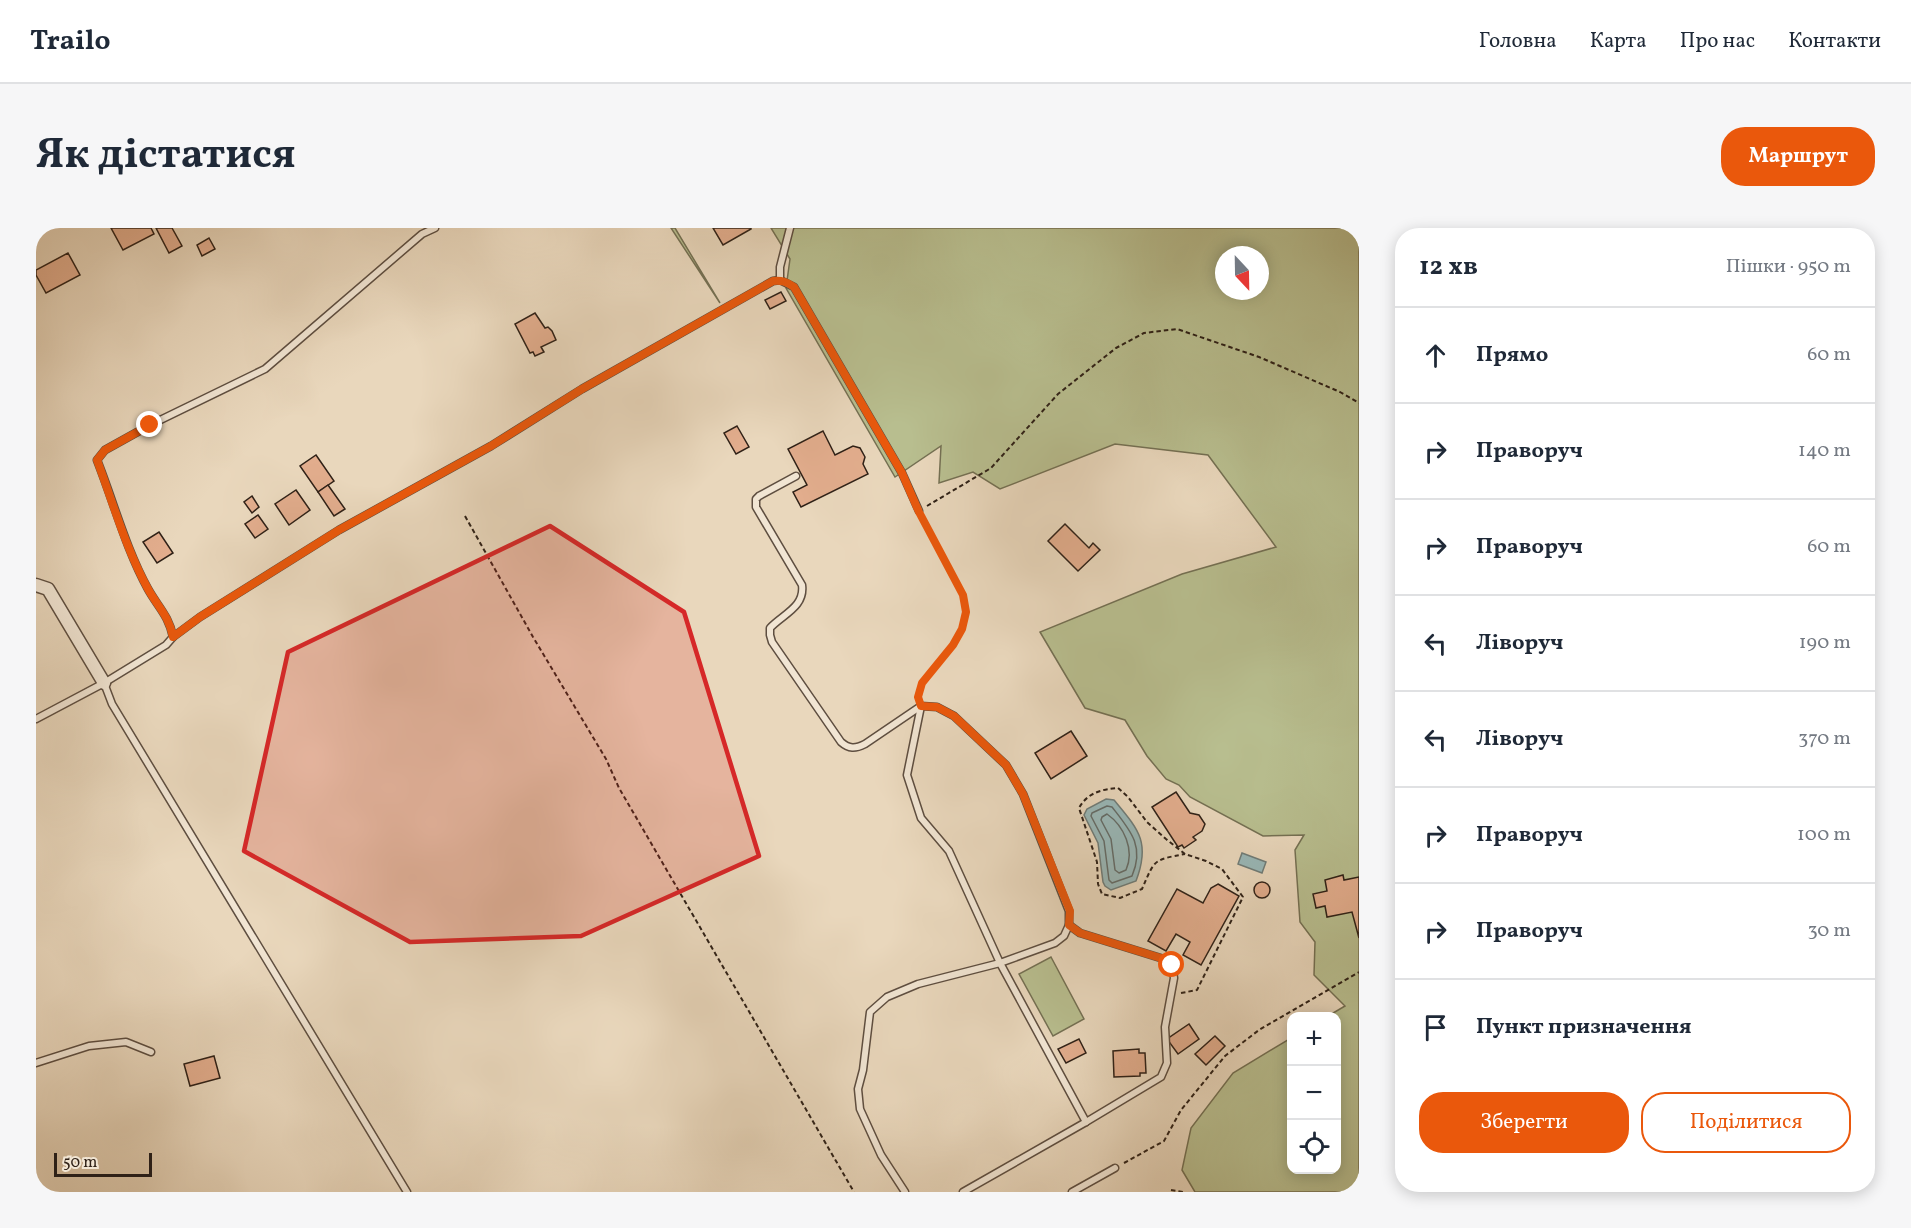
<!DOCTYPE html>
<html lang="uk">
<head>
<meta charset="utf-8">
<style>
	body { margin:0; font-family:Vollkorn,serif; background:#f6f6f7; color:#1f2937 }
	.controls { position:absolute; right:18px; bottom:18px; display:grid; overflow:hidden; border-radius:12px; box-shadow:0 3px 15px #0003 }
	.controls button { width:54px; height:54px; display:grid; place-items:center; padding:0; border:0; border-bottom:2px solid #e0e1e3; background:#fff; color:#1f2937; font:30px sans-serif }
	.compass { position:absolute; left:1179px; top:18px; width:54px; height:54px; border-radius:50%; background:#fff; box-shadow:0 3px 15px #0003; rotate:158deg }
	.scale { position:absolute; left:18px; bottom:15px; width:98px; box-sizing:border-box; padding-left:6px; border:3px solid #2f2117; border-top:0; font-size:16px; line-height:21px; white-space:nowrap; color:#2f2117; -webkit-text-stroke:4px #f1e5d3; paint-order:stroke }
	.stop { position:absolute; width:18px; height:18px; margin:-14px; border:4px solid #ea580c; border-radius:50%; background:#fff }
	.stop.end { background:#ea580c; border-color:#fff; box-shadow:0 2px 6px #0008 }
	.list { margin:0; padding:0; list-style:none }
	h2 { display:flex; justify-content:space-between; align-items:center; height:78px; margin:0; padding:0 24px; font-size:26px }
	h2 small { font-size:20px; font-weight:400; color:#747a83 }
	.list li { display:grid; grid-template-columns:39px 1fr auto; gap:18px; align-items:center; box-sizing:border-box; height:96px; padding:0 24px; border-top:2px solid #e0e1e3 }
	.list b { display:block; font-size:22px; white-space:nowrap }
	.list em { font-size:20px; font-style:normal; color:#747a83 }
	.actions { display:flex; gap:12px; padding:18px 24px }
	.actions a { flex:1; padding:14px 0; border:2px solid #ea580c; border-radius:24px; text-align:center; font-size:21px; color:#ea580c }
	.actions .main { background:#ea580c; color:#fff }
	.icon { flex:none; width:33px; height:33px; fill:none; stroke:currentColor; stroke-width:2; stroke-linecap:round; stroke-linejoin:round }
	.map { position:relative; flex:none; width:1323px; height:964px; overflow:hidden; border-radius:24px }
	header { display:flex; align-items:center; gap:36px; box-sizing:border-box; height:84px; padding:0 30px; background:#fff; border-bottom:2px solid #e0e1e3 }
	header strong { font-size:28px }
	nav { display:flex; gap:33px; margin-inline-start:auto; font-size:21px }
	.intro { display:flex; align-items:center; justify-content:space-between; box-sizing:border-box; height:144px; padding:0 36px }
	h1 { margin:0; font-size:42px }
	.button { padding:15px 27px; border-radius:24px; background:#ea580c; color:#fff; font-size:21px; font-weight:700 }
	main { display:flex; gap:36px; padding:0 36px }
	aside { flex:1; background:#fff; border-radius:24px; box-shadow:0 3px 15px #0003 }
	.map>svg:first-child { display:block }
	.green { fill:#b8be8f; stroke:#747053; stroke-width:1.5; fill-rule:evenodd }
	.water { fill:#99b8b8; stroke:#6f7c78; stroke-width:1.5 }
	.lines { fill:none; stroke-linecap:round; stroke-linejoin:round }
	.shore { stroke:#646c68; stroke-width:1.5 }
	.building { fill:#e2ad8d; stroke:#2f2117; stroke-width:1.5 }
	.service-casing { stroke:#5e4e40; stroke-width:9 }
	.minor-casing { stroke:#5e4e40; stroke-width:15 }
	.path { stroke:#2f2117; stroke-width:2; stroke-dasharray:4.5 3; stroke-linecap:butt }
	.service { stroke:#f1e5d3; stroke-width:6 }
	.minor { stroke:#f1e5d3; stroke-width:12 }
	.route { stroke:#ea580c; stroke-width:8 }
	.marked { fill:#d62828; fill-opacity:0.2; stroke:#d62828; stroke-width:4.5; stroke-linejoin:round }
</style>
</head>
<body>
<header>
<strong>Trailo</strong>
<nav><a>Головна</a><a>Карта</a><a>Про нас</a><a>Контакти</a></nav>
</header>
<div class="intro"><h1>Як дістатися</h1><a class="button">Маршрут</a></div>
<main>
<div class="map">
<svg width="1323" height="964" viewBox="0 0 1323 964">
	<rect width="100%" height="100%" fill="#e9d7bc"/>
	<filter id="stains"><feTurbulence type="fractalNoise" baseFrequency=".00333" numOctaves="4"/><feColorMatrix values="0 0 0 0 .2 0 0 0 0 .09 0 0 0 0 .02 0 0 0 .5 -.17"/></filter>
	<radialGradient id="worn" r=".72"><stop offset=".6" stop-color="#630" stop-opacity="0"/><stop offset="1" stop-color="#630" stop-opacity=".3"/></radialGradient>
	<g class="green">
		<polygon points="635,0 639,0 684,75"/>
		<path d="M735 0H1323V964H1159L1146 942 1155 900 1197 845 1255 810 1256 942H1300V788H1292L1309 778 1278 747 1279 714 1264 694 1259 622 1268 607 1227 608 1154 569 1143 557 1130 551 1111 528 1089 492 1049 480 1004 404 1146 346 1240 319 1172 227 1079 216 964 261 937 244 903 255 905 218 859 249 750 60 754 31ZM1188 27H1224V63H1188Z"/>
		<polygon points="1015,729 1048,791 1017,808 983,746"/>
	</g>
	<g class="water">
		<path d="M1070 571 1078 572C1102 601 1115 614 1100 653L1075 662 1069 658 1067 654 1062 615 1048 587 1051 581Z"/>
		<polygon points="1206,625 1230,634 1226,645 1202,636"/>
	</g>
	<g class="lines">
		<g class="shore">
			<path d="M1071 578 1076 579C1094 602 1109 618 1096 648L1076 655 1073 652 1068 613 1055 588 1056 585Z"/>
			<path d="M1071 586C1088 598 1099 622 1090 642L1083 645 1079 642 1075 611 1065 592 1066 589Z"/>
		</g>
	</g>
	<g class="building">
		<polygon points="75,0 115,0 118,6 87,22"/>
		<polygon points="120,0 136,0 146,18 133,25"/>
		<polygon points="677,0 715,0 715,1 687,17"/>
		<polygon points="173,10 179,21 166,28 161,17"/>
		<polygon points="32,25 44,47 10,65 0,47 0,42"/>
		<polygon points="745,64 750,73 734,81 729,72"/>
		<polygon points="499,85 509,100 512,99 516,103 520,112 505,119 508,124 499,128 497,124 494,125 479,96"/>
		<polygon points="701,198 713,219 700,226 688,205"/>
		<polygon points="787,203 799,227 817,218 824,220 829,229 827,236 832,246 765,279 757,264 771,257 752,221"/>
		<polygon points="280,227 298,253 282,264 264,238"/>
		<polygon points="292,257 309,281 298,288 282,264"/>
		<polygon points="260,262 274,282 253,297 239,276"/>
		<polygon points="216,268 223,279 216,285 208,274"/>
		<polygon points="222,287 232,301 219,310 209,296"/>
		<polygon points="1029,296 1053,320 1057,315 1064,322 1042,343 1012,313"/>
		<polygon points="123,304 137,325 121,335 107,314"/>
		<polygon points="1035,503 1051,528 1015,551 999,525"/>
		<polygon points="1140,564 1154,585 1163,587 1169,596 1166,603 1157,609 1160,612 1148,620 1146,617 1142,619 1116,579"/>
		<polygon points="1307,647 1308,652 1323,649 1323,710 1316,684 1291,689 1289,678 1280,680 1277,666 1291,663 1289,652"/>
		<circle cx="1226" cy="662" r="8"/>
		<polygon points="1182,656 1203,668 1165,737 1147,727 1154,714 1140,706 1130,723 1112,713 1141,661 1167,675 1175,660"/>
		<polygon points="1153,796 1163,811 1142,826 1131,811"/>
		<polygon points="1179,808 1189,818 1170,837 1159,826"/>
		<polygon points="1043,811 1050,825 1030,835 1022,821"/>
		<polygon points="1103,821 1103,825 1109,825 1110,845 1104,845 1104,848 1078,849 1077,823"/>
		<polygon points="178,828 184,850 154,858 148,836"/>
	</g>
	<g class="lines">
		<g class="service-casing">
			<g id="service">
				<polyline points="744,52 744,39 754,0"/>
				<path d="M760 248 723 268 720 271V279L766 357C769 379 747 386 734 400V407L736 414 805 514C813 521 819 521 829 516L885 478 901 479 918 488 970 537 987 566 1033 683V697L1028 708 1019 715 964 735 882 756 851 769 834 784 827 842 822 861 824 881 845 927 869 964"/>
				<polyline points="137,409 164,389 303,302 455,218 546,161 737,53 744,52 758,59 866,245 883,283"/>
				<polyline points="68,455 76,476 371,964"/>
				<polyline points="885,478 871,547 885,590 913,623 964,735 1050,894"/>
				<path d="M0 491 68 455 130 417 137 409C133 388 122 379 112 361 90 321 78 275 61 232L69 222 114 197 229 141 386 6 399 0"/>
				<polyline points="0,835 53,818 90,814 115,824"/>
				<polyline points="927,964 1050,894 1125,849 1131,835 1129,799 1138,750 1136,737 1131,732 1044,705 1033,697"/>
				<polyline points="1036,964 1079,940"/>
			</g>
		</g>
		<g class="minor-casing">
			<polyline id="minor" points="0,357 12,361 68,455"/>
		</g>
		<g class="path">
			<polyline points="891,278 955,240 1022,166 1080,120 1108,105 1141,101 1223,129 1304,164 1323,175"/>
			<polyline points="429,288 497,409 570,531 583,560 818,964"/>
			<path d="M883 470C884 453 898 441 908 428 937 392 933 378 913 340 904 323 895 307 887 290"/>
			<path d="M1145 765 1161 762 1207 669 1186 641 1170 633 1149 626 1130 611 1111 594 1092 569 1082 560C1066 561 1051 565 1043 580L1061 634 1062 656 1066 666 1084 670 1106 661C1119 631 1117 632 1149 626"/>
			<polyline points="1088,935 1128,913 1145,882 1189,828 1223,802 1323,744"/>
			<polyline points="1135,962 1147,964"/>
		</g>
		<use href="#service" class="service"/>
		<use href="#minor" class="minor"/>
	</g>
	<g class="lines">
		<path class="route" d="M114 197 69 222 61 232C77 275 90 321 112 361 122 379 133 388 137 409L164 389 303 302 455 218 546 161 737 53C746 52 751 54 758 59L866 245 883 284 927 367 930 384 926 401 917 417 886 455 882 469 885 478 901 479 918 488 970 537 987 566 1034 683 1033 697 1044 705 1131 732 1136 737"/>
	</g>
	<path class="marked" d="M514 298 648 384 723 628 545 708 374 714 208 623 252 424Z"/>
	<rect width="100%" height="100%" filter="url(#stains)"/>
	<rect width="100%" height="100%" fill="url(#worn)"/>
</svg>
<div class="controls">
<button>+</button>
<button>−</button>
<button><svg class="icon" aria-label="locate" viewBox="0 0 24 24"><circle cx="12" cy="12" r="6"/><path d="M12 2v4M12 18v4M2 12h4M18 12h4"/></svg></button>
</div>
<svg class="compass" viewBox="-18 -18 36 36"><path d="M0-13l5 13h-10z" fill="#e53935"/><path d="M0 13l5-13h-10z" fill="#747a83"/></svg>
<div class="scale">50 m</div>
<div class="stop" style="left:1136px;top:737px"></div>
<div class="stop end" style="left:114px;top:197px"></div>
</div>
<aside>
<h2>12 хв<small>Пішки · 950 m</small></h2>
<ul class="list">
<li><svg class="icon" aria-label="ahead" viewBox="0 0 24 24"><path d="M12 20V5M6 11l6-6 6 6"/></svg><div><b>Прямо</b></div><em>60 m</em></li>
<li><svg class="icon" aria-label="right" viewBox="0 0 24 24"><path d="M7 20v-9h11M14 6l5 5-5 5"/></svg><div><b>Праворуч</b></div><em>140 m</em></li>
<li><svg class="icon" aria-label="right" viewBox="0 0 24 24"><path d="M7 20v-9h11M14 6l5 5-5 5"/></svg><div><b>Праворуч</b></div><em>60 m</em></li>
<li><svg class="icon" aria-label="left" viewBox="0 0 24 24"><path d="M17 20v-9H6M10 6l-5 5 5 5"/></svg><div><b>Ліворуч</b></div><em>190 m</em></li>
<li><svg class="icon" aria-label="left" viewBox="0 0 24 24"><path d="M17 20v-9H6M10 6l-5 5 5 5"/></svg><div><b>Ліворуч</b></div><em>370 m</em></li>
<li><svg class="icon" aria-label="right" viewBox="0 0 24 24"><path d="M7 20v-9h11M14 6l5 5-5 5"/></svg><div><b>Праворуч</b></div><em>100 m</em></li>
<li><svg class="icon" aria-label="right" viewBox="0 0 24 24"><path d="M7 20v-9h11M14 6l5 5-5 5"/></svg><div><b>Праворуч</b></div><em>30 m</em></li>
<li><svg class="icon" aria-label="arrive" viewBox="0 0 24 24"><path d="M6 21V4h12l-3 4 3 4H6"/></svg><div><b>Пункт призначення</b></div></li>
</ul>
<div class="actions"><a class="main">Зберегти</a><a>Поділитися</a></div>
</aside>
</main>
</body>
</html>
